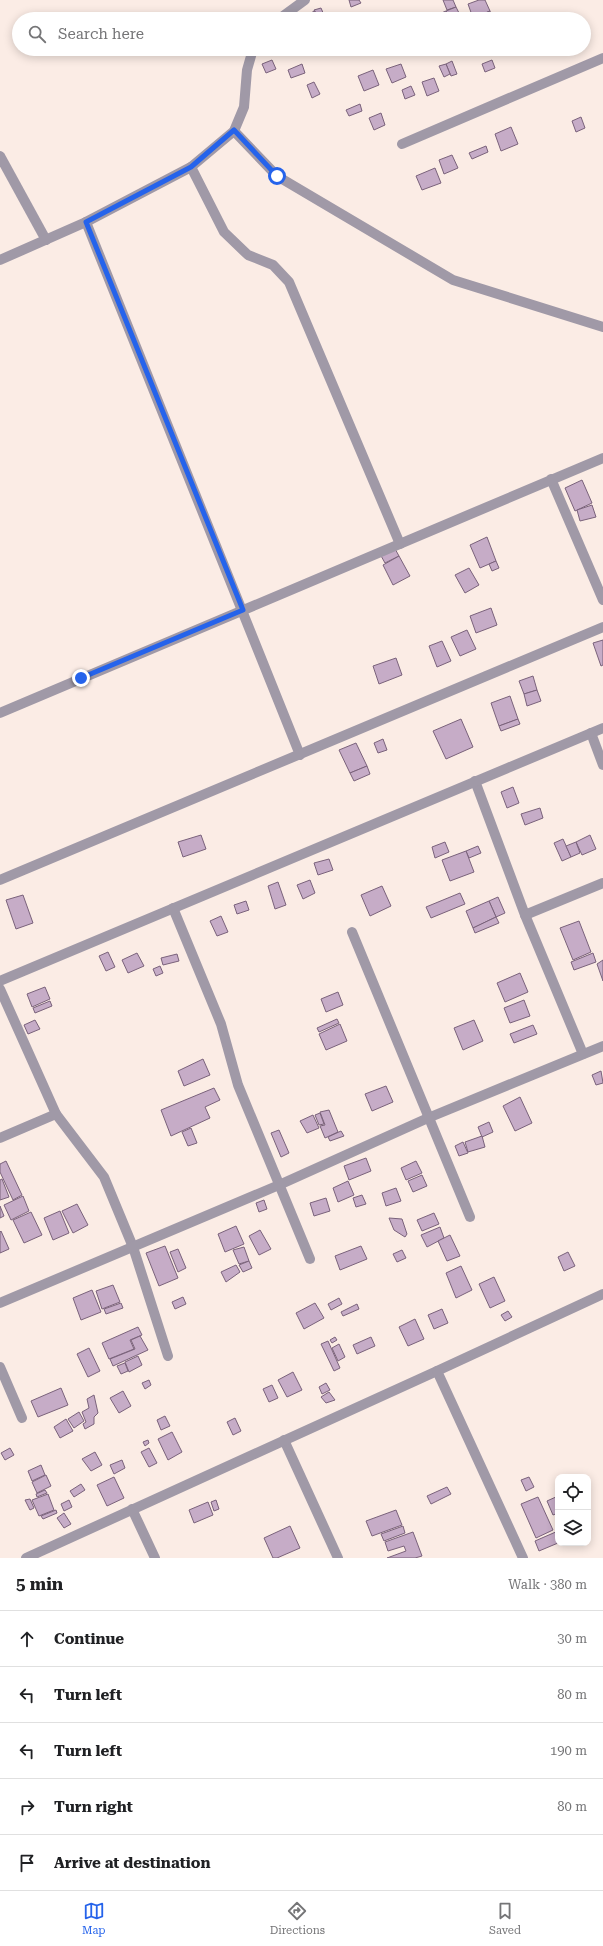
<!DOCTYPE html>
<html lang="en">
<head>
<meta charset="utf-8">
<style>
	body { margin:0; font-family:"Roboto Serif",serif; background:#f6f6f6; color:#202124 }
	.controls { position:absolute; right:12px; bottom:12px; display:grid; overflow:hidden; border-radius:8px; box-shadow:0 2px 10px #0003 }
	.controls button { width:36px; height:36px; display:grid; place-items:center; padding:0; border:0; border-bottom:1px solid #e0e0e0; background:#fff; color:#202124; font:20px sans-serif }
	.stop { position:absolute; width:12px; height:12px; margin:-9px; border:3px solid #2563eb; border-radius:50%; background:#fff }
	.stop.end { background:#2563eb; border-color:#fff; box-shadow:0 1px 4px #0008 }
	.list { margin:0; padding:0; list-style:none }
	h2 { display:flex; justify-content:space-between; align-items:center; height:52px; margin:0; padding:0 16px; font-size:17px }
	h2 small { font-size:13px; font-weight:400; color:#757577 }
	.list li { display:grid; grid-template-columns:26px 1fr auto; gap:12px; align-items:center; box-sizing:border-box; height:56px; padding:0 16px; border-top:1px solid #e0e0e0 }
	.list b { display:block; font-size:15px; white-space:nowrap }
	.list em { font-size:13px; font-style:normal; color:#757577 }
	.icon { flex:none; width:22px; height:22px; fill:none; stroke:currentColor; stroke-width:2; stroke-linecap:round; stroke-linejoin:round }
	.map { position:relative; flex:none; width:603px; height:1558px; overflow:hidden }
	.search { position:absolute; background:#fff; box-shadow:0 2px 10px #0003; left:12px; right:12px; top:12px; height:44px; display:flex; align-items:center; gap:10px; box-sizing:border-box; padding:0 14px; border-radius:22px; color:#757577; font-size:15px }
	.sheet { height:332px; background:#fff }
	nav { display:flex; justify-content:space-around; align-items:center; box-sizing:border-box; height:56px; border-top:1px solid #e0e0e0; background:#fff; font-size:11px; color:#757577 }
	nav a { display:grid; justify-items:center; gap:2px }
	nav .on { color:#2563eb }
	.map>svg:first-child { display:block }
	.building { fill:#c6acc7; stroke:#7a627b }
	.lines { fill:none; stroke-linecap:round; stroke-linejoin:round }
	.minor { stroke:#a099a7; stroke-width:10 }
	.route { stroke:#2563eb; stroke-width:5 }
</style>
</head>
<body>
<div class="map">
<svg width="603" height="1558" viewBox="0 0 603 1558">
	<rect width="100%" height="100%" fill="#fbece5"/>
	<g class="building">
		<polygon points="349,0 359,0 361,3 351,7"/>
		<polygon points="443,0 453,0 456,7 447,10"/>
		<polygon points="479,0 485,0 490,11 473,18 468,4"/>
		<polygon points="456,7 460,15 449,19 446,11"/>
		<polygon points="321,8 324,15 317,18 314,10"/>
		<polygon points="315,11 317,18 310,19 308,14"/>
		<polygon points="446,11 449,19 441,19 439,14"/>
		<polygon points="490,11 492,18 475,19 474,18"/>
		<polygon points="439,14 441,19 431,19 430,17"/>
		<polygon points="324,49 339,49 340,50 327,55"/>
		<polygon points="272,60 276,69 266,73 262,64"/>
		<polygon points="492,60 495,68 485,72 482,64"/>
		<polygon points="452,61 457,74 451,76 446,64"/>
		<polygon points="302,64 305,73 291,78 288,70"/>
		<polygon points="401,64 406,77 392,83 386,69"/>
		<polygon points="446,64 450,74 444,77 439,66"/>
		<polygon points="373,70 379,85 364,91 358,76"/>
		<polygon points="434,78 439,91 427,96 422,82"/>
		<polygon points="314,82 320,94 312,98 307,85"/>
		<polygon points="411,86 415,95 405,99 402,90"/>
		<polygon points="360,104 362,111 349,116 346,110"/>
		<polygon points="381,113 385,125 374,130 369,118"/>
		<polygon points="581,117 585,128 576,132 572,121"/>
		<polygon points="511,127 518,144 501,151 495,134"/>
		<polygon points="486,146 488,152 472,159 469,153"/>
		<polygon points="452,155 458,168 444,174 439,160"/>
		<polygon points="435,168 441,183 422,190 416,176"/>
		<polygon points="582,480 592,503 575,511 565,488"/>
		<polygon points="592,505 596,517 580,521 577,510"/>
		<polygon points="487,537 496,561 480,568 470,545"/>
		<polygon points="394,547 399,556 385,563 380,554"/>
		<polygon points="399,556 410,576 393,585 383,565"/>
		<polygon points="496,561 499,568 492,571 489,564"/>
		<polygon points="469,568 479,585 465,593 455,575"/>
		<polygon points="491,608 497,625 476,633 470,616"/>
		<polygon points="467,630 476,649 460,656 451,637"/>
		<polygon points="603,640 603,665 601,666 593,643"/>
		<polygon points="442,641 451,661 437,667 429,646"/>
		<polygon points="396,658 402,675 379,684 373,666"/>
		<polygon points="533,676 537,690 524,694 519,681"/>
		<polygon points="537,690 541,701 527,706 524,694"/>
		<polygon points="510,696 518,719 499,726 491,703"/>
		<polygon points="461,719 473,747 446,759 433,731"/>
		<polygon points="518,719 520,724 501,731 499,726"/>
		<polygon points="383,739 387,750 378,753 374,743"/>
		<polygon points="356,743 367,766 350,773 339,750"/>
		<polygon points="367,766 370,774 354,781 350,773"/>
		<polygon points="513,787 519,803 507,808 501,792"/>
		<polygon points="540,808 543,818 525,825 521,814"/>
		<polygon points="201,835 206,849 183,857 178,842"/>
		<polygon points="590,835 596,849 582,855 576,842"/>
		<polygon points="563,839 571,857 562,861 554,843"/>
		<polygon points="445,842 449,852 435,858 432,847"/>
		<polygon points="576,842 580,853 571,857 566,846"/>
		<polygon points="478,846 481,853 469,858 466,851"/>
		<polygon points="466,851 474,872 450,881 442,860"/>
		<polygon points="329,859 333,870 318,875 314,863"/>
		<polygon points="310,880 315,893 303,899 297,885"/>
		<polygon points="278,882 286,905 275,909 268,886"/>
		<polygon points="382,886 391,906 370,916 361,895"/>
		<polygon points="460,893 465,904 431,918 426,907"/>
		<polygon points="23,895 33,923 16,929 6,900"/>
		<polygon points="498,897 505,913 496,917 489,901"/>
		<polygon points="246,901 249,910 237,914 234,905"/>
		<polygon points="489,901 496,917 473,928 466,911"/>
		<polygon points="221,916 228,932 217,936 210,921"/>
		<polygon points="496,917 499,923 475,933 473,928"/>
		<polygon points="579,921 591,952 573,960 560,928"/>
		<polygon points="108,952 115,967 106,971 99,956"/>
		<polygon points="137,953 144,966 128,973 122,960"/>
		<polygon points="593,953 596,962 574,970 571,962"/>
		<polygon points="177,954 179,961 163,965 161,958"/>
		<polygon points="603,960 603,981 597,964"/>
		<polygon points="160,966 163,973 156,976 153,969"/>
		<polygon points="520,973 528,992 505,1002 497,983"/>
		<polygon points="45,987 50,999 32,1007 27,994"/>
		<polygon points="338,992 343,1005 326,1012 321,999"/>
		<polygon points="524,1000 530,1016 510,1023 504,1008"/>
		<polygon points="50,1001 52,1006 35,1013 33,1008"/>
		<polygon points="337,1019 339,1023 319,1032 317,1028"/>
		<polygon points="35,1020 40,1029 28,1034 24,1025"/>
		<polygon points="474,1020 483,1041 463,1050 454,1028"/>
		<polygon points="340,1024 347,1041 326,1050 319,1034"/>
		<polygon points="533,1025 537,1034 514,1043 510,1034"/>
		<polygon points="203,1059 210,1075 184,1086 178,1071"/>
		<polygon points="601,1071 603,1083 596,1085 592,1075"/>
		<polygon points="386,1086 393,1102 372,1111 365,1094"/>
		<polygon points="214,1088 220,1100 205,1107 210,1118 171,1136 161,1110"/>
		<polygon points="520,1097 532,1123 515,1131 503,1106"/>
		<polygon points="329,1110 338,1132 325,1138 320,1126 325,1125 320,1112"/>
		<polygon points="320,1113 324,1124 319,1125 315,1115"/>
		<polygon points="313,1115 319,1128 307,1133 300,1121"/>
		<polygon points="489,1122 493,1132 482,1137 478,1127"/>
		<polygon points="191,1128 197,1143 188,1146 182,1132"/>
		<polygon points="279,1130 289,1153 281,1157 271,1133"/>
		<polygon points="341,1131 344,1136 330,1141 328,1137"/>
		<polygon points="482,1136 485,1147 468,1152 465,1142"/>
		<polygon points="463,1142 468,1153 459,1156 455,1146"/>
		<polygon points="366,1158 371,1171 349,1180 344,1166"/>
		<polygon points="6,1161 22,1195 13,1200 0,1172 0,1164"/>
		<polygon points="416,1161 422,1173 406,1180 401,1168"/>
		<polygon points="422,1175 427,1186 413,1192 408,1181"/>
		<polygon points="2,1179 9,1197 0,1200 0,1180"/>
		<polygon points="348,1181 354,1195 338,1202 333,1188"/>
		<polygon points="396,1188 401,1201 386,1206 382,1193"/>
		<polygon points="362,1195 366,1204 356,1207 353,1198"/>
		<polygon points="23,1196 29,1211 11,1220 4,1205"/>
		<polygon points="326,1198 330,1211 314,1216 310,1203"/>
		<polygon points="264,1200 267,1209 259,1212 256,1203"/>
		<polygon points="77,1204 88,1225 73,1233 62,1211"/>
		<polygon points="0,1206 4,1216 0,1218"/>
		<polygon points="60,1211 69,1233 53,1240 44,1218"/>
		<polygon points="31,1212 42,1235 24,1243 13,1220"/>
		<polygon points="434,1213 439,1224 422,1231 417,1220"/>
		<polygon points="389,1218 402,1219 407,1234 405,1237 394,1230"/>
		<polygon points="236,1226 244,1244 225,1252 218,1234"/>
		<polygon points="440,1227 444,1238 427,1247 421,1235"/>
		<polygon points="260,1230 271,1249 259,1255 249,1236"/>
		<polygon points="1,1231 9,1249 0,1253 0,1232"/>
		<polygon points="450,1235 460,1256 447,1261 438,1241"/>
		<polygon points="165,1246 178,1278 159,1286 146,1253"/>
		<polygon points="361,1246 367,1259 340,1270 335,1256"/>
		<polygon points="244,1247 249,1261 239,1264 233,1250"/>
		<polygon points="178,1249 186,1268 178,1272 170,1252"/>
		<polygon points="402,1250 406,1258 397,1262 393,1254"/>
		<polygon points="568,1252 575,1266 564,1271 558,1257"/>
		<polygon points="249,1261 252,1268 243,1272 239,1265"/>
		<polygon points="236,1265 240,1272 226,1282 221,1272"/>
		<polygon points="461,1266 472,1290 456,1298 446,1273"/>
		<polygon points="494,1277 505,1301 490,1308 479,1284"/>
		<polygon points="113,1285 120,1302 102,1309 96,1291"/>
		<polygon points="92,1290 101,1312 81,1320 73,1298"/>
		<polygon points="183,1297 186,1304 175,1309 172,1302"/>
		<polygon points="339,1298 342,1304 331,1310 328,1304"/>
		<polygon points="121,1303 123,1308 106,1314 104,1309"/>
		<polygon points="315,1303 324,1318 304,1329 296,1313"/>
		<polygon points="357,1304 359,1309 343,1316 341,1312"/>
		<polygon points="442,1309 448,1323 434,1329 428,1315"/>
		<polygon points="508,1311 512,1317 505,1321 501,1315"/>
		<polygon points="415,1319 424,1339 408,1346 399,1327"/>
		<polygon points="138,1327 142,1335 130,1340 134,1349 109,1359 102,1343"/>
		<polygon points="140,1336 148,1350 113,1366 110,1359 135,1349 131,1340"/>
		<polygon points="335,1337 337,1340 332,1343 330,1340"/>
		<polygon points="371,1337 375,1346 357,1354 353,1345"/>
		<polygon points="328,1341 340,1368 334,1371 321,1344"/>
		<polygon points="339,1344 345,1357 338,1361 332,1348"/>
		<polygon points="89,1348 100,1371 88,1377 77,1354"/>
		<polygon points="138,1356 142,1365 129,1372 125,1362"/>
		<polygon points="125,1363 128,1371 121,1374 117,1366"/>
		<polygon points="293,1372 302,1390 287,1397 278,1380"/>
		<polygon points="149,1380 151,1385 145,1389 142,1383"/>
		<polygon points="326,1383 330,1390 322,1394 319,1387"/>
		<polygon points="272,1385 278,1398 269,1402 263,1389"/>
		<polygon points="61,1388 68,1405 38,1417 31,1401"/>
		<polygon points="123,1391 131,1406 119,1413 110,1398"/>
		<polygon points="329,1392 335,1400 326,1403 321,1397"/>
		<polygon points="94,1395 98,1413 94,1417 94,1424 85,1429 83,1424 86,1422 82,1412 89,1408 87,1399"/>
		<polygon points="79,1412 84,1421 74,1428 68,1419"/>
		<polygon points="165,1416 170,1426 161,1430 157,1420"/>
		<polygon points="235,1418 241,1431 233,1435 227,1422"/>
		<polygon points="66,1419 73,1431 60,1438 54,1427"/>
		<polygon points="172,1432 182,1452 168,1460 158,1439"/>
		<polygon points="148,1440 149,1443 145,1446 143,1442"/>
		<polygon points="10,1448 14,1455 5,1460 1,1453"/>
		<polygon points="149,1448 157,1463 149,1467 141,1452"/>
		<polygon points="95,1452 102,1465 91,1471 82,1459"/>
		<polygon points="122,1460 125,1468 114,1474 110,1465"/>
		<polygon points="41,1465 45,1475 32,1481 28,1471"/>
		<polygon points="46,1475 51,1486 37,1493 32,1482"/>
		<polygon points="114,1477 124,1498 107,1506 97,1485"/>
		<polygon points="529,1477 534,1487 526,1491 521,1480"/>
		<polygon points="81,1484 85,1490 74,1497 70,1491"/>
		<polygon points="447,1487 451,1494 431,1504 427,1496"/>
		<polygon points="45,1490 47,1493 37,1497 36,1494"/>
		<polygon points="48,1494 54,1510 39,1516 32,1500"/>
		<polygon points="558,1496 558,1513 553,1515 547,1501"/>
		<polygon points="538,1497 553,1530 536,1538 521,1504"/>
		<polygon points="30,1499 34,1508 30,1510 25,1500"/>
		<polygon points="69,1500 72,1507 64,1511 61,1504"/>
		<polygon points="216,1500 219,1509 214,1511 211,1502"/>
		<polygon points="208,1502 213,1515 194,1523 189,1510"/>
		<polygon points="56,1510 57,1513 43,1519 41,1516"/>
		<polygon points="396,1510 402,1525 372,1536 366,1521"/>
		<polygon points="64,1513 71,1524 64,1528 57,1518"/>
		<polygon points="290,1526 300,1548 277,1558 273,1558 264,1538"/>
		<polygon points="403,1526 405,1533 384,1541 381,1534"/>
		<polygon points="558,1531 558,1543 539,1551 535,1541"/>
		<polygon points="413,1532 422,1556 415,1558 387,1558 406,1551 404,1546 388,1551 385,1542"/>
	</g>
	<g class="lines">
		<g class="minor">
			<polyline points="279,19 305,0"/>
			<polyline points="234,131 277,176 453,280 603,327"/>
			<polyline points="402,144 603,58"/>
			<polyline points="0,156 46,240"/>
			<polyline points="191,167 224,232 248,255 273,265 289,282 400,544"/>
			<polyline points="86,222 300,755"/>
			<polyline points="0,260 86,222 191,167 234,131 244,107 247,70 253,49"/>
			<polyline points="551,479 603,600"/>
			<polyline points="0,713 603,458"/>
			<polyline points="591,733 603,765"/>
			<polyline points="475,781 525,915 583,1054"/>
			<polyline points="0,880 603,627"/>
			<polyline points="173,908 221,1024 238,1085 310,1259"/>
			<polyline points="525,915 603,883"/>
			<polyline points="352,932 470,1217"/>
			<polyline points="0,981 603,728"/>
			<polyline points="0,989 56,1114 0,1138"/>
			<polyline points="56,1114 104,1177 133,1247 168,1356"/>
			<polyline points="0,1303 279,1185 428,1118 603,1046"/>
			<polyline points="0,1367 22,1418"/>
			<polyline points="284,1440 338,1558"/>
			<polyline points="132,1509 155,1558"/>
			<polyline points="26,1558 437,1371"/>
			<polyline points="523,1558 437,1371 603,1294"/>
		</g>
	</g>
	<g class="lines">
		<polyline class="route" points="81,678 243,610 86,222 191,167 234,130 277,176"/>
	</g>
</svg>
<div class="controls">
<button><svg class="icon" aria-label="locate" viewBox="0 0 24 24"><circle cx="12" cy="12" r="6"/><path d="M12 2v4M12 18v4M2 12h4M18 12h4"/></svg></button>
<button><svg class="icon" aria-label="layers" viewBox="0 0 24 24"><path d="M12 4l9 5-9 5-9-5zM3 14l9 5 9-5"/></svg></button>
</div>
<div class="stop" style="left:277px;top:176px"></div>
<div class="stop end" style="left:81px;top:678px"></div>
<div class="search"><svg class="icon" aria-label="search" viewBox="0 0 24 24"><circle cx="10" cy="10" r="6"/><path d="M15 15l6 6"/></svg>Search here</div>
</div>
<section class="sheet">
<h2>5 min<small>Walk · 380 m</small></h2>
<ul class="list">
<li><svg class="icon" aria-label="ahead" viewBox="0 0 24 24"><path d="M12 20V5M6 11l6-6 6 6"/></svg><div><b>Continue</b></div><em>30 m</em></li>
<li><svg class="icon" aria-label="left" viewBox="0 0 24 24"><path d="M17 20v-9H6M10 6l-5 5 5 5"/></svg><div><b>Turn left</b></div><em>80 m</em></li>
<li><svg class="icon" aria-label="left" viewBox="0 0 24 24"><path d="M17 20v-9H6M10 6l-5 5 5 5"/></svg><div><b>Turn left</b></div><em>190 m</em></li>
<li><svg class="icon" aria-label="right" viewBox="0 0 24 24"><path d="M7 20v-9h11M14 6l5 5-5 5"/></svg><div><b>Turn right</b></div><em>80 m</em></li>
<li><svg class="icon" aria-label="arrive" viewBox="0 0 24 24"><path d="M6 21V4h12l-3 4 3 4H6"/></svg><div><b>Arrive at destination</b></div></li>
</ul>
</section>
<nav>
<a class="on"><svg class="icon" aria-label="map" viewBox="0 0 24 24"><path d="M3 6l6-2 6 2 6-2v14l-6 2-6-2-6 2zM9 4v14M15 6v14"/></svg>Map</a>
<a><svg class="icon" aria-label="directions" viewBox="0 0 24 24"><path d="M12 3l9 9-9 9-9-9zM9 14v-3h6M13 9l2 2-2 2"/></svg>Directions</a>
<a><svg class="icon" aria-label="saved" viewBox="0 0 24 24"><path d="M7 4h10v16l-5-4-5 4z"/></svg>Saved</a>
</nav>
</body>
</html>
